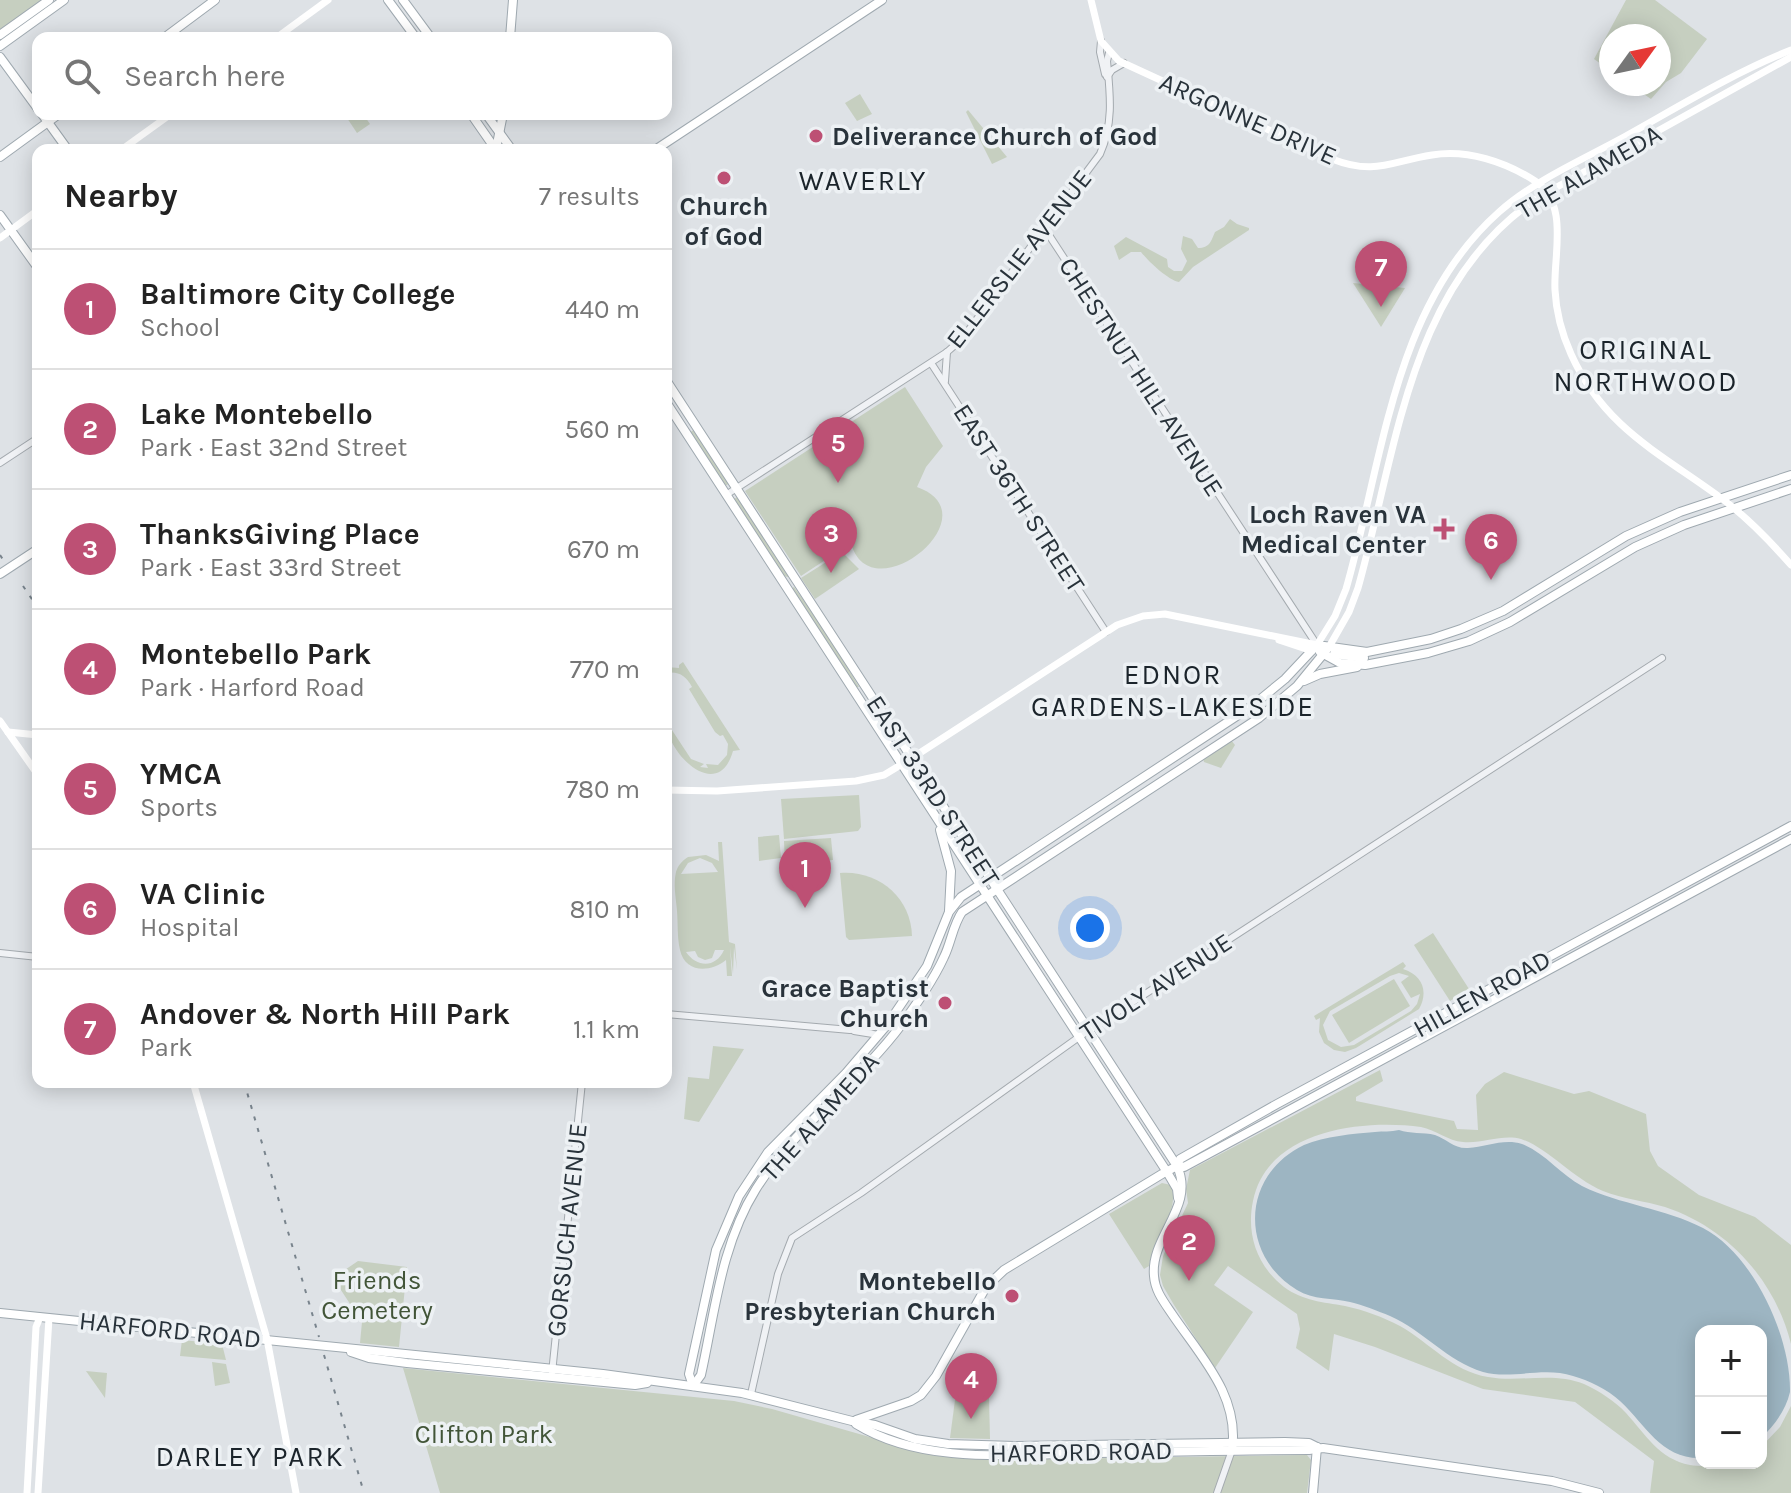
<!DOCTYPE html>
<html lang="en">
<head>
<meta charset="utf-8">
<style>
	body { margin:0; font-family:Karla,sans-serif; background:#f2f2f2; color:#222 }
	.controls { position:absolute; right:24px; bottom:24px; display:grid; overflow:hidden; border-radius:16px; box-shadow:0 4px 20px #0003 }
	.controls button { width:72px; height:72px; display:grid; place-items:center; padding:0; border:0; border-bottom:2px solid #e0e0e0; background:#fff; color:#222; font:40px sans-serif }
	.compass { position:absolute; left:1599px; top:24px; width:72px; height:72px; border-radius:50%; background:#fff; box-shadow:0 4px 20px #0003; rotate:57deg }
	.you { position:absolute; left:1090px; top:928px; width:28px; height:28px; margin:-20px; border:6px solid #fff; border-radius:50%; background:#1a73e8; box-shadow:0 0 0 12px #1a73e833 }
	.badge { display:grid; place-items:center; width:52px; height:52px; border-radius:50%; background:#bd5074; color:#fff; font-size:26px; font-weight:700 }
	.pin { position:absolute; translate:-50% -66px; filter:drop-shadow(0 2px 4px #0008) }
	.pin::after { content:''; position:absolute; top:42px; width:28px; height:24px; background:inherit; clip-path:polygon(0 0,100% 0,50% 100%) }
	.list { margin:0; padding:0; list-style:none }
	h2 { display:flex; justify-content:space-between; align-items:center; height:104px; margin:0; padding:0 32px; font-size:34px }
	h2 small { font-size:26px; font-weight:400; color:#767676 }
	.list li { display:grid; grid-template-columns:52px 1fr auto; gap:24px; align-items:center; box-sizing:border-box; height:120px; padding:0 32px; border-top:2px solid #e0e0e0 }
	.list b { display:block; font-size:30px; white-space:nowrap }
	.list p { margin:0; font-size:26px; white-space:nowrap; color:#767676 }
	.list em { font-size:26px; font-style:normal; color:#767676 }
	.icon { flex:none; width:44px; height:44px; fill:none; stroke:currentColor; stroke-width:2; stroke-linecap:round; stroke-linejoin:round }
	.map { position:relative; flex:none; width:1791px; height:1493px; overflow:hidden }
	.search { position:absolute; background:#fff; box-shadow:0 4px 20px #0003; left:32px; top:32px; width:640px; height:88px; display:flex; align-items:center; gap:20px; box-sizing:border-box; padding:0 28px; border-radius:16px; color:#767676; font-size:30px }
	.panel { position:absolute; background:#fff; box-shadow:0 4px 20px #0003; left:32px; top:144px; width:640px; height:944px; border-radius:16px }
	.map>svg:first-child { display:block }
	.green { fill:#c6cfc0; fill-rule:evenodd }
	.water { fill:#9db5c2 }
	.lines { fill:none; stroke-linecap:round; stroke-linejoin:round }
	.tertiary-casing { stroke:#a4aaaf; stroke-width:8 }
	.primary-casing { stroke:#9fa9b0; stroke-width:10 }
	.tertiary { stroke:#f0f2f5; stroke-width:6 }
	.secondary { stroke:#fff; stroke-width:7 }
	.primary { stroke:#fff; stroke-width:8 }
	.rail { stroke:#79848d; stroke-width:2; stroke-dasharray:4 8; stroke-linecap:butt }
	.poi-dot { fill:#bd5074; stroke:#edf1f4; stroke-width:3 }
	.labels { text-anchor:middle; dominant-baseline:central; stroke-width:7; stroke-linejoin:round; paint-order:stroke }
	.street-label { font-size:26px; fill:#29333b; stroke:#edf1f4 }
	.poi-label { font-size:26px; font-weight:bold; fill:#29333b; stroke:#edf1f4; text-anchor:end }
	.park-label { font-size:26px; fill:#425538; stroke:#edf1f4 }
	.neighbourhood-label { font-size:28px; letter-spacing:2px; fill:#1b242b; stroke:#edf1f4 }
</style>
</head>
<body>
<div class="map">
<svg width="1791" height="1493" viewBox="0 0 1791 1493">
	<rect width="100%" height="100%" fill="#dee2e6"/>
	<g class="green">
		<polygon points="0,0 44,0 0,32"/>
		<polygon points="1626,0 1655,0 1707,39 1681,73 1666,82 1651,99 1629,84 1659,84 1659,36 1611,36 1611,71 1594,59"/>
		<polygon points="860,94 872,114 857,121 845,103"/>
		<polygon points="968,110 1007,157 992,164 966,112"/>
		<polygon points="353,114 363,114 370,124 357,133 347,118"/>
		<path d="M1230 219 1237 224 1249 228V230L1193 267 1179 282C1168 280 1148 261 1141 252H1131L1119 260 1114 246 1126 237 1167 259 1168 267 1174 271H1182L1187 261 1181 249 1183 236 1192 239 1198 248C1210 248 1211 241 1215 232L1224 227Z"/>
		<polygon points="1353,283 1405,288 1381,327"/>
		<path d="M905 387 943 446 926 467 917 487C995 515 870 615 851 543L801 576 745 491Z"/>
		<polygon points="695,429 729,483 727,485 724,486 689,433"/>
		<polygon points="737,497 789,575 788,577 784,576 761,544 734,499"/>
		<polygon points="842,552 859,569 815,599 801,578"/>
		<polygon points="794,587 824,628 859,687 856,687 837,661 791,589"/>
		<path d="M683 662 740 750 733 751C718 804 666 753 666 721L691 759 704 764 700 767 708 768 706 764 718 765 727 755 728 744 723 735 720 736 715 732 689 689 692 687C686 676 679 671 666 673V667L679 668V665Z"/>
		<polygon points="1231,740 1235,745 1221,768 1204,762 1203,758"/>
		<polygon points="859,795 861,827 858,831 784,839 781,799"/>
		<polygon points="779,835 781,858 759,861 758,837"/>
		<polygon points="831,838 833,860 785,864 784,841"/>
		<path d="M718 842H722L729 942 735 944 737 970 734 947 733 974 730 947 732 976H727L726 960C710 973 685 973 680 950 677 937 678 923 677 911 676 899 673 884 676 872 678 865 682 861 688 857L706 855 719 861ZM700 858 712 863 718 872 681 874 688 863ZM715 950H724C716 968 697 968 686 952L695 951 698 957 705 960 712 958Z"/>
		<path d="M840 873C878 870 911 897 912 936L849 940 846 937Z"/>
		<polygon points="1433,933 1469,989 1450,1001 1414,945"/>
		<path d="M1403 962 1406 966 1403 969C1422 975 1429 991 1419 1009L1356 1048 1345 1052 1334 1050 1324 1043 1319 1032 1320 1018 1316 1020 1314 1016ZM1399 973 1409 976 1401 982 1411 998 1420 994 1417 1004 1411 1011 1354 1045 1341 1047 1328 1040 1323 1025 1330 1011 1390 976Z"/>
		<polygon points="1394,979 1410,1006 1349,1043 1332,1015"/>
		<polygon points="713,1046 744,1049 699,1122 684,1119 688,1077 709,1079"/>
		<path d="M1380 1070 1383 1081 1356 1097V1101L1454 1121 1457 1129 1478 1130 1476 1095 1485 1084 1504 1072 1574 1094 1589 1091 1646 1114 1650 1151 1658 1166 1699 1195 1755 1217 1791 1245V1344C1775 1280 1728 1228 1665 1207 1645 1201 1623 1199 1603 1191 1572 1178 1548 1148 1521 1139 1502 1134 1482 1144 1463 1142 1448 1141 1436 1130 1421 1127 1362 1119 1267 1130 1253 1201 1246 1234 1257 1266 1284 1287 1303 1301 1323 1302 1345 1306 1364 1310 1383 1317 1400 1326 1430 1343 1452 1371 1488 1377 1521 1383 1552 1371 1584 1384 1599 1391 1615 1401 1626 1413 1646 1435 1659 1459 1690 1465 1709 1468 1740 1463 1761 1463V1447L1780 1427 1791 1406V1493H1650L1654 1461 1575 1402 1483 1389 1375 1347 1334 1334 1329 1371 1296 1348 1300 1329 1297 1314 1228 1266 1214 1285 1253 1312 1215 1368 1174 1305 1163 1286 1160 1275 1163 1256 1188 1203 1186 1189 1190 1170Z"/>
		<path d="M1162 1183 1171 1185C1181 1211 1153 1240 1149 1266L1144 1269 1109 1214Z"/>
		<polygon points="358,1261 407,1267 399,1347 360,1343 362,1322 333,1278"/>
		<polygon points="182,1340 222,1344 226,1360 180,1356"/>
		<polygon points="212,1362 226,1364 230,1383 215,1386"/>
		<polygon points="403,1368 734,1401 772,1409 936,1456 1049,1459 1307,1455 1311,1460 1307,1493 440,1493"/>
		<polygon points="86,1371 107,1373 105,1398"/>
		<polygon points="989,1398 990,1439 950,1438 955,1400"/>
	</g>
	<path class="water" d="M1399 1130C1410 1134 1423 1132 1435 1135 1447 1139 1454 1149 1468 1148 1486 1147 1504 1138 1522 1144 1545 1153 1561 1175 1582 1186 1621 1205 1664 1208 1703 1228 1753 1254 1791 1336 1790 1392 1786 1410 1774 1426 1761 1438V1331H1701V1458C1661 1459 1646 1425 1620 1401 1607 1389 1590 1381 1573 1376 1543 1366 1512 1380 1483 1372 1447 1361 1424 1331 1390 1316 1378 1311 1363 1305 1350 1302 1333 1298 1313 1300 1297 1290 1239 1255 1241 1175 1304 1145 1325 1136 1353 1134 1375 1132 1383 1131 1391 1132 1399 1130Z"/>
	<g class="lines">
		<g class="tertiary-casing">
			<g id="tertiary">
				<polyline points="1101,41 1100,52 1105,74"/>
				<polyline points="1107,77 1112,70 1124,63"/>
				<polyline points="1045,229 1317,645"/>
				<polyline points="931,363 1106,632"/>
				<polyline points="945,381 947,352"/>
				<polyline points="0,463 38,438"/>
				<path d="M726 495 947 352 962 339 1100 154C1114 123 1110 93 1107 61L1109 53"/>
				<polyline points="0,953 38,957"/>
				<polyline points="666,1014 850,1030 874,1027 888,1020"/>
				<polyline points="854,1031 879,1035"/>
				<polyline points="552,1373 582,1082"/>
				<polyline points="751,1394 778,1274 792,1238 861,1193 1079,1037 1662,658"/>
				<polyline points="1217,1493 1232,1450"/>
			</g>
		</g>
		<g class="primary-casing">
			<g id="primary">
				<polyline points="388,0 416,38"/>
				<polyline points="403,0 431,38"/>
				<polyline points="0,35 49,0"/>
				<polyline points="164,38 215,0"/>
				<polyline points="510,38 513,0"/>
				<polyline points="0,46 64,0"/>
				<polyline points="0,57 38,109"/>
				<polyline points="42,114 68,150"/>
				<polyline points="471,114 496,150"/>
				<polyline points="486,114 512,150"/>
				<polyline points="496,149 503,114"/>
				<polyline points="655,150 882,0"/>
				<polyline points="0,157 59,114"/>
				<polyline points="0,215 38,268"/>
				<path d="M666 380 1177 1166C1196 1207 1150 1236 1154 1276 1155 1291 1164 1302 1172 1314 1201 1357 1240 1396 1232 1450"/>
				<polyline points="666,402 1167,1172 1177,1189 1178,1198"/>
				<polyline points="0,574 38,549"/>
				<polyline points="1320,652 1340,663 1365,665 1428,653 1469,641 1510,622 1635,547 1684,525 1791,489"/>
				<polyline points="1334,654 1364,658"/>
				<polyline points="1304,681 1320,674 1357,667"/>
				<polyline points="940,830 951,871 949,911"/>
				<polyline points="1177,1166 1180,1159 1277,1104 1791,826"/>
				<polyline points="0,1313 603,1374 742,1393 852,1421 875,1425 915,1439 948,1444 1015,1446 1285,1442 1309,1443 1317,1447"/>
				<polyline points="351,1352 369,1358 407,1363 635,1385 647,1383"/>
				<polyline points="693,1386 689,1374 716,1250 739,1196 768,1152 846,1073 887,1025 927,966 949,912 961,897 1252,706 1285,679 1317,645 1367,652 1431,639 1461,629 1503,611 1626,536 1680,512 1791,475"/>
				<path d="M693 1386 701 1375C715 1312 721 1245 756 1189 795 1127 858 1083 902 1024 917 1003 933 981 944 957 951 943 953 925 962 912L1259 718 1297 686 1329 647"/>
				<polyline points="856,1420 911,1401 921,1395 936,1376 986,1287 1004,1270 1162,1174 1177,1166 1184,1167 1791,839"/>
				<path d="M856 1424C924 1466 1018 1454 1095 1453 1166 1452 1238 1450 1309 1450L1323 1448 1552 1481 1599 1493"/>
				<polyline points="1313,1493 1317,1447"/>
			</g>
		</g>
		<use href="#tertiary" class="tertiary"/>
		<g class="secondary">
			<path d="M1091 0 1101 41 1119 61 1332 159C1375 176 1392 161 1432 155 1467 149 1506 162 1535 181 1570 204 1553 256 1555 290 1556 311 1562 334 1571 354 1604 428 1660 453 1721 498 1747 517 1770 541 1791 565"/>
			<polyline points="276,38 328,0"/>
			<polyline points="121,150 171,114"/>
			<polyline points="0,238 38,210"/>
			<polyline points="1279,640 1312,651"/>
			<path d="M1329 647 1349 612 1358 588C1397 450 1409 282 1539 197L1791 57"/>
			<polyline points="0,721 38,775"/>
			<polyline points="8,732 38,735"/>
			<path d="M666 790 717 791 856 781 884 775 912 758 1117 625 1143 616 1165 614 1317 645 1335 616 1346 589C1383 461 1393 306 1499 212 1535 180 1582 160 1624 137 1678 107 1733 73 1791 50"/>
			<polyline points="193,1082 267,1339 296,1493"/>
			<polyline points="27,1493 36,1327 40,1317"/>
			<polyline points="38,1493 49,1318"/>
		</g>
		<use href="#primary" class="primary"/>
		<g class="rail">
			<polyline points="0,555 4,561"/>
			<polyline points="23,586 38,608"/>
			<polyline points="244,1082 319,1337"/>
			<polyline points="324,1355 364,1493"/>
		</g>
	</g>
	<g class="poi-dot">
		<circle cx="816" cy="136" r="8"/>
		<circle cx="724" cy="178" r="8"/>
		<path d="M1440 517h8v8h8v8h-8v8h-8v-8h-8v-8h8z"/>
		<circle cx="945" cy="1003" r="8"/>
		<circle cx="1012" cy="1296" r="8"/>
	</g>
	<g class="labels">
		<g class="street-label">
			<text transform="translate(1248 119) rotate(24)">ARGONNE DRIVE</text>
			<text transform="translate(1589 172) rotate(-30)">THE ALAMEDA</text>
			<text transform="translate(1019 259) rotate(-52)">ELLERSLIE AVENUE</text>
			<text transform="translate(1141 377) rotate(57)">CHESTNUT HILL AVENUE</text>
			<text transform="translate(1019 498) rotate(57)">EAST 36TH STREET</text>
			<text transform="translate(933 791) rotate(57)">EAST 33RD STREET</text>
			<text transform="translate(1156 987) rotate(-33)">TIVOLY AVENUE</text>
			<text transform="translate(1482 994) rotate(-29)">HILLEN ROAD</text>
			<text transform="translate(820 1117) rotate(-48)">THE ALAMEDA</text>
			<text transform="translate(567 1230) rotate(-84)">GORSUCH AVENUE</text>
			<text transform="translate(170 1330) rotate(6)">HARFORD ROAD</text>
			<text transform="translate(1081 1452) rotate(-1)">HARFORD ROAD</text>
		</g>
		<g class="poi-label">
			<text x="832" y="136" text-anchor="start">Deliverance Church of God</text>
			<text x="724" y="206" text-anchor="middle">Church<tspan x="724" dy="30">of God</tspan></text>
			<text x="1426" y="514">Loch Raven VA<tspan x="1426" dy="30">Medical Center</tspan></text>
			<text x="929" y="988">Grace Baptist<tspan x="929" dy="30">Church</tspan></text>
			<text x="996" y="1281">Montebello<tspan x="996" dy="30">Presbyterian Church</tspan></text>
		</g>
		<g class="park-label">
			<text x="377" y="1280">Friends<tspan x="377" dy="30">Cemetery</tspan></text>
			<text x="484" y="1434">Clifton Park</text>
		</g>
		<g class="neighbourhood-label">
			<text x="863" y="180">WAVERLY</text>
			<text x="1646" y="349">ORIGINAL<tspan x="1646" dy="32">NORTHWOOD</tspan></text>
			<text x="1173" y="674">EDNOR<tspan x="1173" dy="32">GARDENS-LAKESIDE</tspan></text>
			<text x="250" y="1456">DARLEY PARK</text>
		</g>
	</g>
</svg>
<div class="controls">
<button>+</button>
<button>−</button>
</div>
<svg class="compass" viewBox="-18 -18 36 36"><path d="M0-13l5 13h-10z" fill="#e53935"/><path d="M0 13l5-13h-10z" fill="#767676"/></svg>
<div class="you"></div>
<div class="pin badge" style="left:805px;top:908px">1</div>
<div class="pin badge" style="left:1189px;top:1281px">2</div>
<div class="pin badge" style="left:831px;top:573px">3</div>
<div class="pin badge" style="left:971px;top:1419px">4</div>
<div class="pin badge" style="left:838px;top:483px">5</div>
<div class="pin badge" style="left:1491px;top:580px">6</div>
<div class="pin badge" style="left:1381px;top:307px">7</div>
<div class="search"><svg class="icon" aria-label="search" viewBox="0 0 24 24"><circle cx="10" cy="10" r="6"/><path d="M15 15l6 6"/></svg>Search here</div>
<section class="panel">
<h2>Nearby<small>7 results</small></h2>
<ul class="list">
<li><span class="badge">1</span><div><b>Baltimore City College</b><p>School</p></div><em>440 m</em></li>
<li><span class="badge">2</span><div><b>Lake Montebello</b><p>Park · East 32nd Street</p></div><em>560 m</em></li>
<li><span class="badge">3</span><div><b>ThanksGiving Place</b><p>Park · East 33rd Street</p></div><em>670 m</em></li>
<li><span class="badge">4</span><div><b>Montebello Park</b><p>Park · Harford Road</p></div><em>770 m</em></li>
<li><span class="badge">5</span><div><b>YMCA</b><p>Sports</p></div><em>780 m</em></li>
<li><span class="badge">6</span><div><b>VA Clinic</b><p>Hospital</p></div><em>810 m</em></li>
<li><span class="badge">7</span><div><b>Andover &amp; North Hill Park</b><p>Park</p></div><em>1.1 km</em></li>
</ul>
</section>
</div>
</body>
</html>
